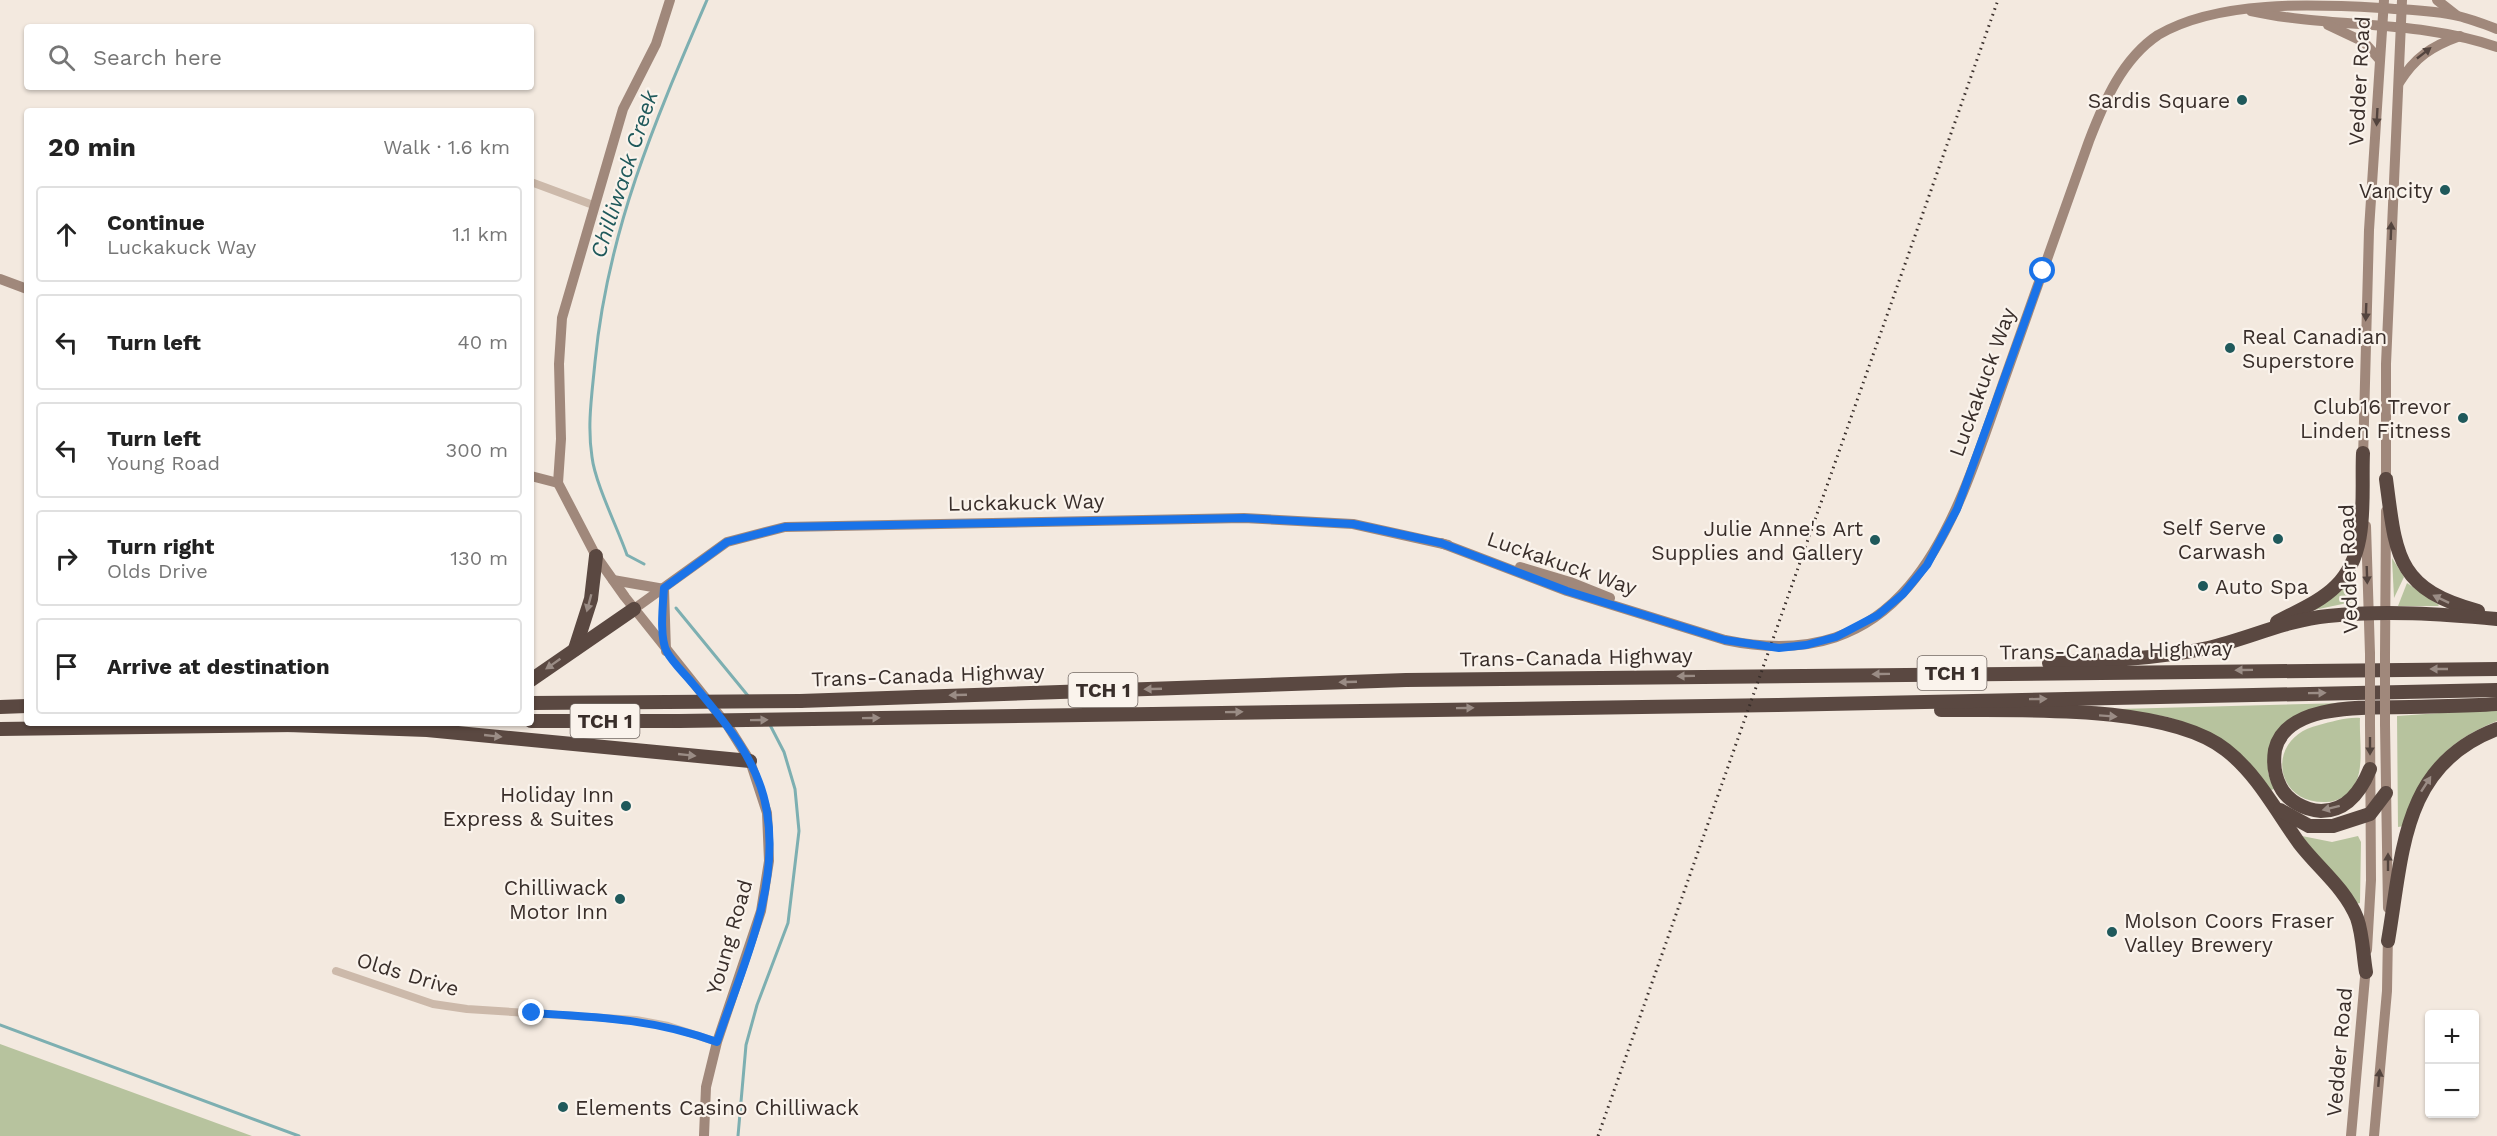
<!DOCTYPE html>
<html lang="en">
<head>
<meta charset="utf-8">
<style>
	body { margin:0; font-family:"Work Sans",sans-serif; background:#f2f2f2; color:#222 }
	.controls { position:absolute; right:18px; bottom:18px; display:grid; overflow:hidden; border-radius:6px; box-shadow:0 2px 4px #0004 }
	.controls button { width:54px; height:54px; display:grid; place-items:center; padding:0; border:0; border-bottom:2px solid #e0e0e0; background:#fff; color:#222; font:30px sans-serif }
	.stop { position:absolute; width:18px; height:18px; margin:-14px; border:4px solid #1a73e8; border-radius:50%; background:#fff }
	.stop.end { background:#1a73e8; border-color:#fff; box-shadow:0 2px 6px #0008 }
	.list { margin:0; padding:0; list-style:none }
	h2 { display:flex; justify-content:space-between; align-items:center; height:78px; margin:0; padding:0 24px; font-size:26px }
	h2 small { font-size:20px; font-weight:400; color:#767676 }
	.list li { display:grid; grid-template-columns:39px 1fr auto; gap:18px; align-items:center; box-sizing:border-box; height:96px; margin:0 12px 12px; padding:0 12px; border:2px solid #e0e0e0; border-radius:6px }
	.list b { display:block; font-size:22px; white-space:nowrap }
	.list p { margin:0; font-size:20px; white-space:nowrap; color:#767676 }
	.list em { font-size:20px; font-style:normal; color:#767676 }
	.icon { flex:none; width:33px; height:33px; fill:none; stroke:currentColor; stroke-width:2; stroke-linecap:round; stroke-linejoin:round }
	.map { position:relative; flex:none; width:2497px; height:1136px; overflow:hidden }
	.search { position:absolute; background:#fff; box-shadow:0 2px 4px #0004; left:24px; top:24px; width:510px; height:66px; display:flex; align-items:center; gap:15px; box-sizing:border-box; padding:0 21px; border-radius:6px; color:#767676; font-size:22px }
	.panel { position:absolute; background:#fff; box-shadow:0 2px 4px #0004; left:24px; top:108px; width:510px; height:618px; border-radius:6px }
	.map>svg:first-child { display:block }
	.green { fill:#b7c39e }
	.lines { fill:none; stroke-linecap:round; stroke-linejoin:round }
	.stream { stroke:#7dafb1; stroke-width:3 }
	.street { stroke:#ccb9aa; stroke-width:8 }
	.secondary { stroke:#a0887b; stroke-width:10 }
	.highway { stroke:#5a4841; stroke-width:14 }
	.rail { stroke:#392e2a; stroke-width:3; stroke-dasharray:1.5 4.5; stroke-linecap:butt }
	.secondary-bridge { stroke:#a0887b; stroke-width:10 }
	.highway-bridge { stroke:#5a4841; stroke-width:14 }
	.oneway { fill:#53443e }
	.oneway2 { fill:#9a8c85 }
	.route { stroke:#1a73e8; stroke-width:8 }
	.poi-dot { fill:#1f595b; stroke:#faf3ec; stroke-width:2 }
	.labels { text-anchor:middle; dominant-baseline:central; stroke-width:4.5; stroke-linejoin:round; paint-order:stroke }
	.shield { fill:#faf3ec; stroke:#736964; stroke-width:1.5 }
	.shield-label { font-size:20px; font-weight:bold; fill:#392e2a }
	.street-label { font-size:21px; fill:#392e2a; stroke:#faf3ec }
	.poi-label { font-size:21px; fill:#392e2a; stroke:#faf3ec; text-anchor:end }
	.water-label { font-size:22px; font-style:italic; fill:#1f595b; stroke:#faf3ec }
</style>
</head>
<body>
<div class="map">
<svg width="2497" height="1136" viewBox="0 0 2497 1136">
	<rect width="100%" height="100%" fill="#f3e9df"/>
	<g class="green">
		<polygon points="2392,558 2404,577 2394,598"/>
		<polygon points="2351,578 2352,602 2314,610 2350,579"/>
		<polygon points="2407,583 2439,605 2438,606 2398,606"/>
		<polygon points="2344,703 2305,713 2268,760 2268,773 2274,789 2271,790 2191,725 2168,717 2119,709"/>
		<path d="M2497 709V721C2441 744 2423 771 2404 826L2398 827 2397 716Z"/>
		<path d="M2360 718C2359 737 2364 765 2356 782 2350 794 2339 802 2326 802 2273 804 2265 737 2319 725 2332 722 2346 717 2360 718Z"/>
		<polygon points="2302,836 2332,842 2358,836 2361,842 2360,903 2356,904"/>
		<polygon points="0,1044 252,1136 0,1136"/>
	</g>
	<g class="lines">
		<g class="stream">
			<path d="M644 564 627 555C618 529 595 483 592 457 587 425 592 394 595 362 608 229 655 121 707 0"/>
			<polyline points="676,608 749,697"/>
			<polyline points="0,1025 299,1136"/>
			<polyline points="738,1136 746,1045 757,1005 788,923 799,831 795,789 784,752 769,723"/>
		</g>
		<g class="street">
			<polyline points="531,182 593,205"/>
			<polyline points="336,971 433,1004 467,1009 636,1020 668,1026 717,1042"/>
		</g>
		<g class="secondary">
			<polyline points="670,0 656,44 623,109 562,318 559,364 561,439 558,483 596,556 625,597 728,726 750,761 767,813 769,861 761,911 717,1042 706,1087 704,1136"/>
			<polyline points="2437,0 2456,15"/>
			<path d="M2251 11C2333 29 2417 19 2497 47"/>
			<polyline points="2328,25 2364,42 2379,59"/>
			<path d="M2399 83C2415 57 2432 46 2460 36"/>
			<polyline points="0,279 27,289"/>
			<polyline points="2363,459 2369,230 2384,0"/>
			<polyline points="531,476 558,483"/>
			<polyline points="2386,486 2386,364 2402,0"/>
			<polyline points="2366,526 2370,654"/>
			<path d="M1441 543 1567 591 1725 640C1916 680 1957 512 2007 372 2034 295 2062 218 2089 141 2104 102 2122 59 2158 35 2218 0 2311 4 2381 8 2406 10 2433 10 2458 16 2471 19 2484 24 2497 29"/>
			<polyline points="1520,567 1570,582 1610,598"/>
			<polyline points="613,580 664,589"/>
			<polyline points="664,589 666,651"/>
			<polyline points="634,609 727,542 785,527 1244,518 1353,524 1448,545"/>
			<polyline points="2385,655 2386,511"/>
			<polyline points="2385,724 2388,908"/>
			<polyline points="2367,950 2371,880 2370,724"/>
			<polyline points="2351,1136 2366,966"/>
			<polyline points="2374,1136 2387,991 2388,933"/>
		</g>
		<g class="highway">
			<path d="M2386 479C2396 554 2395 589 2478 611"/>
			<path d="M2277 622C2297 611 2320 602 2336 586 2370 553 2361 496 2363 453"/>
			<polyline points="575,649 591,599 596,556"/>
			<path d="M2049 663C2102 661 2156 659 2208 648 2248 639 2286 620 2328 616 2383 610 2442 614 2497 619"/>
			<polyline points="531,680 634,609"/>
			<polyline points="800,701 1406,680 2497,669"/>
			<polyline points="531,703 667,702"/>
			<polyline points="0,707 27,706"/>
			<path d="M1941 710C2016 711 2167 703 2226 750 2257 774 2276 811 2299 843 2318 868 2345 888 2357 918 2363 935 2363 955 2366 972"/>
			<polyline points="813,719 1777,705 2497,690"/>
			<polyline points="531,721 679,721"/>
			<polyline points="288,725 427,730 750,761"/>
			<polyline points="0,729 295,725"/>
			<path d="M2370 769C2361 791 2347 811 2321 811 2305 810 2287 801 2280 786 2274 774 2273 763 2275 750 2286 701 2372 708 2410 707 2439 706 2468 706 2497 704"/>
			<polyline points="2280,810 2309,826 2333,826 2370,814 2386,793"/>
			<path d="M2388 941C2403 854 2401 765 2497 729"/>
		</g>
		<polyline class="rail" points="1598,1136 1998,0"/>
		<g class="secondary-bridge">
			<polyline points="2385,655 2385,724"/>
			<polyline points="2370,724 2370,654"/>
		</g>
		<g class="highway-bridge">
			<polyline points="667,702 800,701"/>
			<polyline points="679,721 813,719"/>
		</g>
	</g>
	<defs><path id="oneway-solid" d="M-6-.8H1V-3.2L6.5 0L1 3.2V.8H-6Z" transform="scale(1.5)"/></defs>
	<g class="oneway">
		<use href="#oneway-solid" transform="translate(2424 53) rotate(-38)"/>
		<use href="#oneway-solid" transform="translate(2377 117) rotate(93)"/>
		<use href="#oneway-solid" transform="translate(2391 231) rotate(-88)"/>
		<use href="#oneway-solid" transform="translate(2366 312) rotate(92)"/>
		<use href="#oneway-solid" transform="translate(2367 575) rotate(88)"/>
		<use href="#oneway-solid" transform="translate(2370 746) rotate(90)"/>
		<use href="#oneway-solid" transform="translate(2388 862) rotate(-90)"/>
		<use href="#oneway-solid" transform="translate(2379 1078) rotate(-85)"/>
	</g>
	<g class="oneway2">
		<use href="#oneway-solid" transform="translate(2441 599) rotate(-154)"/>
		<use href="#oneway-solid" transform="translate(589 603) rotate(105)"/>
		<use href="#oneway-solid" transform="translate(553 664) rotate(145)"/>
		<use href="#oneway-solid" transform="translate(2439 669) rotate(180)"/>
		<use href="#oneway-solid" transform="translate(2244 670) rotate(179)"/>
		<use href="#oneway-solid" transform="translate(1881 674) rotate(179)"/>
		<use href="#oneway-solid" transform="translate(1686 676) rotate(179)"/>
		<use href="#oneway-solid" transform="translate(1348 682) rotate(178)"/>
		<use href="#oneway-solid" transform="translate(1153 689) rotate(178)"/>
		<use href="#oneway-solid" transform="translate(2317 693) rotate(-1)"/>
		<use href="#oneway-solid" transform="translate(958 695) rotate(178)"/>
		<use href="#oneway-solid" transform="translate(2038 699) rotate(-1)"/>
		<use href="#oneway-solid" transform="translate(1465 708) rotate(-1)"/>
		<use href="#oneway-solid" transform="translate(1234 712) rotate(-1)"/>
		<use href="#oneway-solid" transform="translate(2108 716) rotate(4)"/>
		<use href="#oneway-solid" transform="translate(871 718) rotate(-1)"/>
		<use href="#oneway-solid" transform="translate(759 720) rotate(-1)"/>
		<use href="#oneway-solid" transform="translate(493 736) rotate(6)"/>
		<use href="#oneway-solid" transform="translate(687 755) rotate(6)"/>
		<use href="#oneway-solid" transform="translate(2426 784) rotate(-57)"/>
		<use href="#oneway-solid" transform="translate(2331 808) rotate(166)"/>
	</g>
	<g class="lines">
		<path class="route" d="M532 1013C599 1017 654 1019 717 1042 741 970 780 890 767 812 759 761 725 722 693 684 685 674 673 663 667 652 659 638 663 604 664 588L727 542 785 527 1244 518 1353 524 1441 543 1567 591 1725 640 1779 648 1806 645 1836 637 1878 615 1903 594 1927 565 1957 509 2043 271"/>
	</g>
	<g class="poi-dot">
		<circle cx="2242" cy="100" r="6"/>
		<circle cx="2445" cy="190" r="6"/>
		<circle cx="2230" cy="348" r="6"/>
		<circle cx="2463" cy="418" r="6"/>
		<circle cx="2278" cy="539" r="6"/>
		<circle cx="1875" cy="540" r="6"/>
		<circle cx="2203" cy="586" r="6"/>
		<circle cx="626" cy="806" r="6"/>
		<circle cx="620" cy="899" r="6"/>
		<circle cx="2112" cy="932" r="6"/>
		<circle cx="563" cy="1107" r="6"/>
	</g>
	<g class="labels">
		<g class="shield">
			<rect x="1917.5" y="656" width="69" height="34" rx="4.5"/>
			<rect x="1068.5" y="673" width="69" height="34" rx="4.5"/>
			<rect x="570.5" y="704" width="69" height="34" rx="4.5"/>
		</g>
		<g class="shield-label">
			<text x="1952" y="673">TCH 1</text>
			<text x="1103" y="690">TCH 1</text>
			<text x="605" y="721">TCH 1</text>
		</g>
		<g class="street-label">
			<text transform="translate(2359 81) rotate(-87)">Vedder Road</text>
			<text transform="translate(1982 382) rotate(-70)">Luckakuck Way</text>
			<text transform="translate(1026 502) rotate(-1)">Luckakuck Way</text>
			<text transform="translate(1562 563) rotate(19)">Luckakuck Way</text>
			<text transform="translate(2348 569) rotate(-92)">Vedder Road</text>
			<text transform="translate(2116 650) rotate(-1)">Trans-Canada Highway</text>
			<text transform="translate(1576 657) rotate(-1)">Trans-Canada Highway</text>
			<text transform="translate(928 675) rotate(-2)">Trans-Canada Highway</text>
			<text transform="translate(729 937) rotate(-74)">Young Road</text>
			<text transform="translate(408 974) rotate(17)">Olds Drive</text>
			<text transform="translate(2339 1052) rotate(-85)">Vedder Road</text>
		</g>
		<g class="poi-label">
			<text x="2230" y="100">Sardis Square</text>
			<text x="2433" y="190">Vancity</text>
			<text x="2242" y="336" text-anchor="start">Real Canadian<tspan x="2242" dy="24">Superstore</tspan></text>
			<text x="2451" y="406">Club16 Trevor<tspan x="2451" dy="24">Linden Fitness</tspan></text>
			<text x="2266" y="527">Self Serve<tspan x="2266" dy="24">Carwash</tspan></text>
			<text x="1863" y="528">Julie Anne's Art<tspan x="1863" dy="24">Supplies and Gallery</tspan></text>
			<text x="2215" y="586" text-anchor="start">Auto Spa</text>
			<text x="614" y="794">Holiday Inn<tspan x="614" dy="24">Express &amp; Suites</tspan></text>
			<text x="608" y="887">Chilliwack<tspan x="608" dy="24">Motor Inn</tspan></text>
			<text x="2124" y="920" text-anchor="start">Molson Coors Fraser<tspan x="2124" dy="24">Valley Brewery</tspan></text>
			<text x="575" y="1107" text-anchor="start">Elements Casino Chilliwack</text>
		</g>
		<g class="water-label">
			<text transform="translate(624 174) rotate(-72)">Chilliwack Creek</text>
		</g>
	</g>
</svg>
<div class="controls">
<button>+</button>
<button>−</button>
</div>
<div class="stop" style="left:2043px;top:271px"></div>
<div class="stop end" style="left:532px;top:1013px"></div>
<div class="search"><svg class="icon" aria-label="search" viewBox="0 0 24 24"><circle cx="10" cy="10" r="6"/><path d="M15 15l6 6"/></svg>Search here</div>
<section class="panel">
<h2>20 min<small>Walk · 1.6 km</small></h2>
<ul class="list">
<li><svg class="icon" aria-label="ahead" viewBox="0 0 24 24"><path d="M12 20V5M6 11l6-6 6 6"/></svg><div><b>Continue</b><p>Luckakuck Way</p></div><em>1.1 km</em></li>
<li><svg class="icon" aria-label="left" viewBox="0 0 24 24"><path d="M17 20v-9H6M10 6l-5 5 5 5"/></svg><div><b>Turn left</b></div><em>40 m</em></li>
<li><svg class="icon" aria-label="left" viewBox="0 0 24 24"><path d="M17 20v-9H6M10 6l-5 5 5 5"/></svg><div><b>Turn left</b><p>Young Road</p></div><em>300 m</em></li>
<li><svg class="icon" aria-label="right" viewBox="0 0 24 24"><path d="M7 20v-9h11M14 6l5 5-5 5"/></svg><div><b>Turn right</b><p>Olds Drive</p></div><em>130 m</em></li>
<li><svg class="icon" aria-label="arrive" viewBox="0 0 24 24"><path d="M6 21V4h12l-3 4 3 4H6"/></svg><div><b>Arrive at destination</b></div></li>
</ul>
</section>
</div>
</body>
</html>
